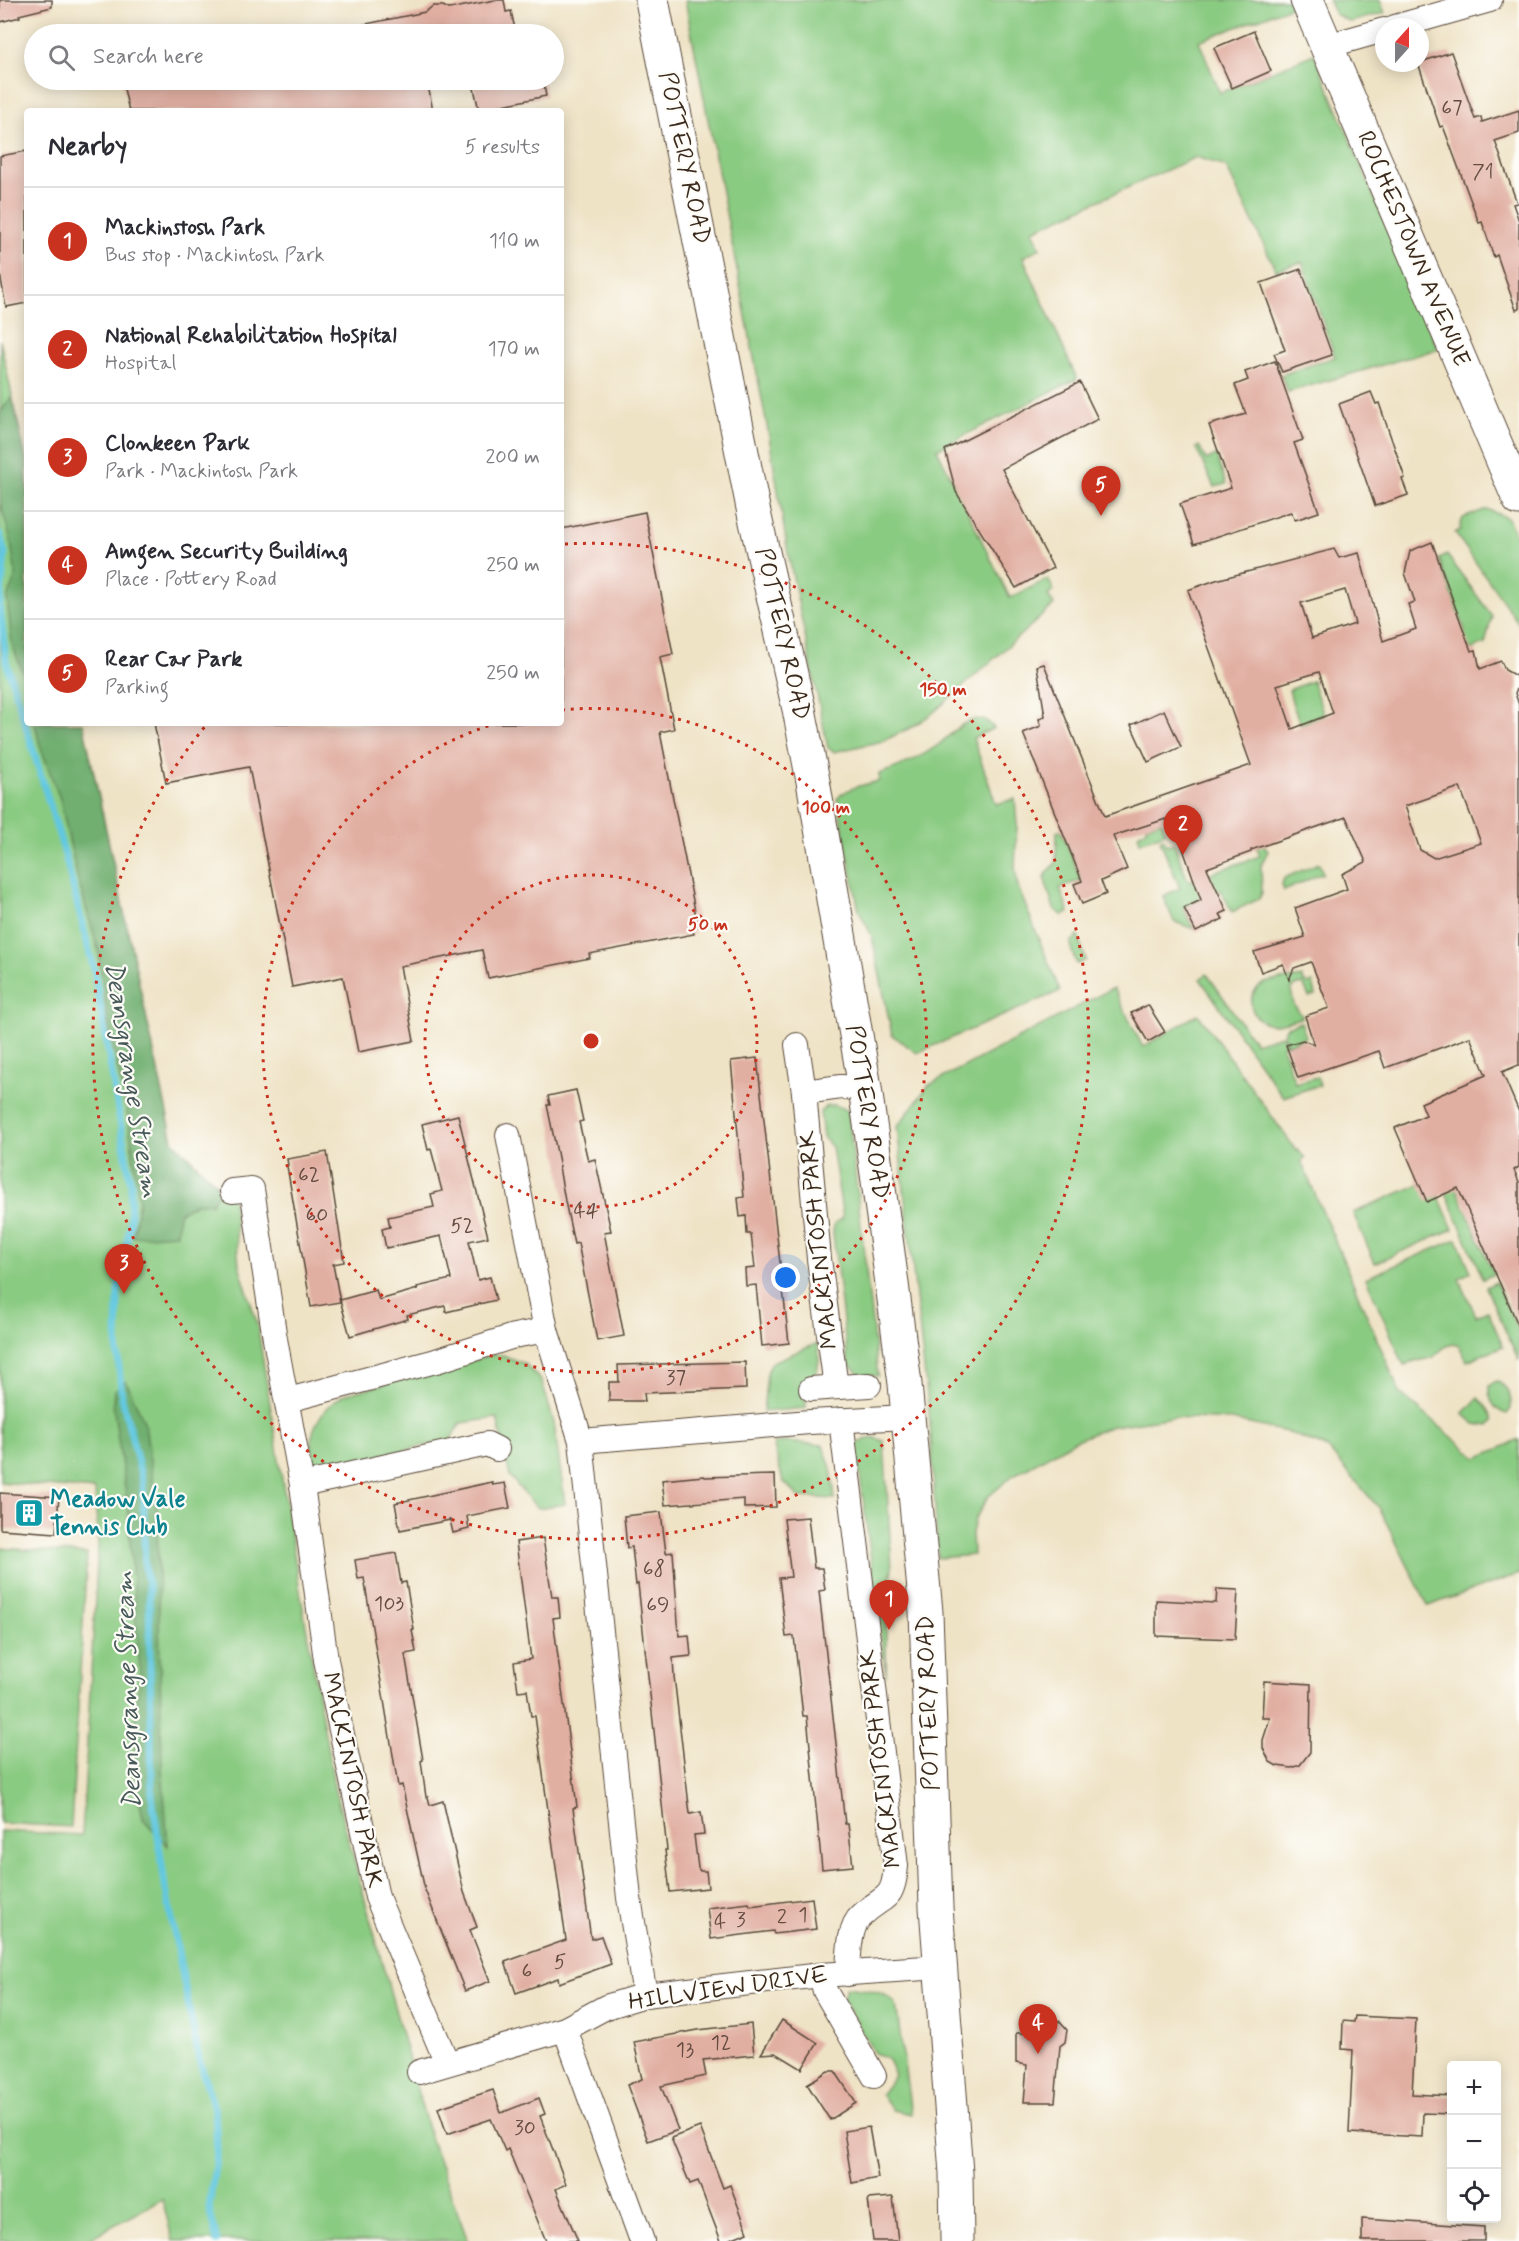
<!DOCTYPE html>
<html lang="en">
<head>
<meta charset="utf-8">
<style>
	body { margin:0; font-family:Mynerve,sans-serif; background:#f7f7f7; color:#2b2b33 }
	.controls { position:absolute; right:18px; bottom:18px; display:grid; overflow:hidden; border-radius:6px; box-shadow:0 3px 15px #0003 }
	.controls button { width:54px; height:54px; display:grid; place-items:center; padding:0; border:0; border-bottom:2px solid #e1e1e2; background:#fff; color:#2b2b33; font:30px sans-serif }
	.compass { position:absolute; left:1375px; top:18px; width:54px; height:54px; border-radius:50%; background:#fff; box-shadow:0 3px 15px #0003; rotate:21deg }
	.you { position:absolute; left:786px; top:1278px; width:21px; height:21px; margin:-15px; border:4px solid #fff; border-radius:50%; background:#1a73e8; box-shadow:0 0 0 9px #1a73e833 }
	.badge { display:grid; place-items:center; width:39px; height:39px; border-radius:50%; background:#c8321e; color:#fff; font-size:20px; font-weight:700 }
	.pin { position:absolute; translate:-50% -50px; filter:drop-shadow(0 2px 3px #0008) }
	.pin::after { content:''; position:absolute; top:32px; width:21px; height:18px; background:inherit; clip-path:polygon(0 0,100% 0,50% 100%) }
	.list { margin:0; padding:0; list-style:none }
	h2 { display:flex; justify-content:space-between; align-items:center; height:78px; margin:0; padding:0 24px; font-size:26px }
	h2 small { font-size:20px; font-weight:400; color:#7c7c81 }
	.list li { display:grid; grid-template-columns:39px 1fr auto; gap:18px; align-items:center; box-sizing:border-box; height:108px; padding:0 24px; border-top:2px solid #e1e1e2 }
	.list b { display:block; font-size:22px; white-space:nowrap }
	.list p { margin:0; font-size:20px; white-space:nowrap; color:#7c7c81 }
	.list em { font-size:20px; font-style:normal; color:#7c7c81 }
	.icon { flex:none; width:33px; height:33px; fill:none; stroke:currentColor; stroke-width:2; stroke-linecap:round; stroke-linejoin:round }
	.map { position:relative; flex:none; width:1519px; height:2241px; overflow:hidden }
	.search { position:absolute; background:#fff; box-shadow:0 3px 15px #0003; left:24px; top:24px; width:540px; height:66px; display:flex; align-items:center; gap:15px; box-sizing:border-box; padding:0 21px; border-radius:33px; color:#7c7c81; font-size:22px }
	.panel { position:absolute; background:#fff; box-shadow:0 3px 15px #0003; left:24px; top:108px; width:540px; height:618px; border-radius:6px }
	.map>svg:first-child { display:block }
	.green { fill:#8acb82; stroke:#627a50; stroke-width:1.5 }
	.forest { fill:#6faf70; stroke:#556c47; stroke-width:1.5 }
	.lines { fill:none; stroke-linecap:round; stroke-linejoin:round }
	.stream { stroke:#62c8df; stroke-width:7 }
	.building { fill:#e1afa2; fill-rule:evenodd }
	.street-casing { stroke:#564637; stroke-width:26 }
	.secondary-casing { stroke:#564637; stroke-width:35 }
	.street { stroke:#fff; stroke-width:24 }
	.secondary { stroke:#fff; stroke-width:33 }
	.ring { fill:none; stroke:#c8321e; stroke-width:3; stroke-dasharray:3 6 }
	.labels { text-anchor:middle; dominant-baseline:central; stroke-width:4.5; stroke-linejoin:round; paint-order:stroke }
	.number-label { font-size:21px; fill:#644b3f }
	.street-label { font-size:24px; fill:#3b2a1e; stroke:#fdfcf7 }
	.culture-label { font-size:24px; font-weight:bold; fill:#0d838f; stroke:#fdfcf7; text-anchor:start }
	.water-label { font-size:26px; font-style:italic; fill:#475958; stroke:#fdfcf7 }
	.centre { fill:#c8321e; stroke:#fdfcf7; stroke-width:3 }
	.ring-label { font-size:18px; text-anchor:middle; font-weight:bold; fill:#c8321e; stroke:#fdfcf7; stroke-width:4.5; stroke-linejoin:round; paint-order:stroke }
</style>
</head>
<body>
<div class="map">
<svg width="1519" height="2241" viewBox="0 0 1519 2241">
	<rect width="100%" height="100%" fill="#fdfcf7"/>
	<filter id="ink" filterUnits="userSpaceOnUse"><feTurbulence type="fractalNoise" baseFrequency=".0167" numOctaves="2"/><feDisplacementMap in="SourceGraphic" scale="12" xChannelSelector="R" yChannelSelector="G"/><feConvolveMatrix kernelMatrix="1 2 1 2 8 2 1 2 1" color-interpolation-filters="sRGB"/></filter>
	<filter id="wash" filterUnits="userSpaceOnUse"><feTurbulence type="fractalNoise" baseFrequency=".008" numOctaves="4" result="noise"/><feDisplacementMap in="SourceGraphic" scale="24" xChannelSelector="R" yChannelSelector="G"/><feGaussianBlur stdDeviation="1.35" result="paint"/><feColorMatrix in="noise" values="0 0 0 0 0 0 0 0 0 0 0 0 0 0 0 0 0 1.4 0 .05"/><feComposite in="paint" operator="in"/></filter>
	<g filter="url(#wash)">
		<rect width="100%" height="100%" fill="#efe3c6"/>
		<g class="green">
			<polygon points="685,0 1290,0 1293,6 1199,41 1220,93 1314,54 1438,349 1288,392 1281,375 1335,357 1302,262 1276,270 1226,167 1196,157 1033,230 1040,248 1023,257 1077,379 937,449 1010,598 1048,579 1054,591 1048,595 1054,605 933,713 912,727 883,741 834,752 828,748 788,553 769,436"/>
			<polygon points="1328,0 1380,0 1385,13 1350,22 1335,14"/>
			<polygon points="0,340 27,464 27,723 83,723 173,1141 233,1200 239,1265 257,1323 300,1591 335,1791 431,2140 468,2241 173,2241 162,2199 85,2241 0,2241 0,1831 82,1835 98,1546 95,1490 0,1482"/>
			<polygon points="1199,446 1206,460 1216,455 1226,484 1214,487 1196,448"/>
			<polygon points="1484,510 1489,510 1508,518 1519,542 1519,624 1455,533 1461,531 1460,526 1463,518"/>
			<polygon points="1447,555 1492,616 1485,644 1472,649 1464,646 1461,638 1465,630 1439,559"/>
			<polygon points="1312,681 1324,715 1300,724 1293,705 1289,690"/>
			<path d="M977 719 988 722 994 728 973 738 996 804 1015 799 1017 825 1015 867 1018 887 1060 991 917 1053 892 1035 872 936 859 911 837 799C846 787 865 785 879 781V774C900 767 920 758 938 745 951 735 960 722 977 719Z"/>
			<polygon points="1162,821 1165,833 1140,842 1138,834 1146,830 1146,826"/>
			<polygon points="1253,827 1268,851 1261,865 1262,893 1259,899 1232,912 1221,890 1183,907 1194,929 1174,922 1163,896 1180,888 1160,840 1163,838 1167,845 1174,843 1188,881 1260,856 1250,829"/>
			<polygon points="1061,830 1081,880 1060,888 1069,913 1062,915 1054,909 1044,877 1056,863 1057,831"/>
			<polygon points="1319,863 1323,873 1284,891 1282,884 1284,878"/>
			<polygon points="1078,936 1086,960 1077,964 1072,952 1071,942"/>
			<polygon points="1207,974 1255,1043 1282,1035 1286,1044 1282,1046 1295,1083 1317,1077 1320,1085 1283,1097 1200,979"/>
			<path d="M1302 977 1303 981 1308 984 1313 982 1316 995 1309 997 1303 984 1295 986 1291 990 1294 1005 1303 1017C1294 1020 1281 1025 1271 1024 1249 1021 1243 993 1265 983 1276 979 1290 980 1302 977Z"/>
			<polygon points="1113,988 1143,1047 1198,1014 1296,1150 1298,1149 1305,1158 1301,1161 1400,1393 1477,1458 1519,1440 1519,1574 1428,1606 1379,1508 1327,1448 1287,1432 1231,1420 1174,1417 1112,1426 1076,1440 1012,1476 988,1497 975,1519 972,1533 973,1555 938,1558 930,1422 897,1127 929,1085"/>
			<polygon points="1301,1022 1306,1037 1287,1044 1284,1033 1286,1027"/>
			<polygon points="835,1105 848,1111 878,1376 860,1374 848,1364 833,1234 834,1224 843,1218 832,1147 823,1137 820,1112 826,1106"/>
			<polygon points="1451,1177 1494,1274 1483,1279 1441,1181"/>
			<polygon points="1431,1179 1453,1229 1375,1263 1353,1213"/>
			<polygon points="1457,1239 1471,1272 1459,1278 1476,1316 1488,1311 1503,1346 1467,1361 1459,1346 1453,1344 1446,1346 1433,1357 1404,1365 1366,1278"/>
			<polygon points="1496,1282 1519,1333 1519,1361 1486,1287"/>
			<polygon points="818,1343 819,1360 817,1372 805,1379 806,1408 763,1412 767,1373 772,1362"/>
			<path d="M493 1355H503L525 1364 542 1382 554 1423 565 1504 537 1508 510 1477 497 1418 461 1423 450 1440 327 1467 315 1463C304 1435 319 1411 343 1395Z"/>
			<path d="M1496 1381C1507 1386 1512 1396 1511 1409L1507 1414C1494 1411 1488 1398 1489 1386Z"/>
			<path d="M1478 1398C1485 1405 1491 1411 1493 1421L1489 1426 1475 1424 1463 1414Z"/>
			<polygon points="872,1437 884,1441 892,1569 886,1605 886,1676 856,1444"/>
			<polygon points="785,1442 823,1445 831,1468 835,1499 799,1497 783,1481 773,1443"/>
			<polygon points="0,1548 87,1554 71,1827 0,1823"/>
			<path d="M846 1987C865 1990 883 1989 896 2004L911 2114 892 2110 881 2094 895 2075 887 2058 874 2053 843 1998Z"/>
		</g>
		<g class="forest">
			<polygon points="12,396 27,464 27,684 12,644 7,599 16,575 10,537 0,502 0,413"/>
			<polygon points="35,723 83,723 173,1141 220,1188 212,1203 196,1203 179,1213 177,1234 133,1237 139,1200 128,1117 108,1022 98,949 78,880 60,799 40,746"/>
			<polygon points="126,1381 145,1424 157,1510 162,1767 168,1846 143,1819 134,1772 136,1712 140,1674 127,1501 113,1404 114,1391"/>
		</g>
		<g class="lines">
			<g class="stream">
				<polyline points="0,534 5,554 0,603"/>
				<polyline points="0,609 6,661 65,855 94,970 131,1185 130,1224 118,1292 117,1346 122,1398 143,1483 145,1568 149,1590 152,1796 165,1885 199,2059 215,2112 217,2151 209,2208 217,2241"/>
			</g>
		</g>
		<g id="blocks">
			<g class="building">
				<polygon points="0,0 52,0 52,7 19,15 20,17 0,22"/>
				<polygon points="495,0 504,0 506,12 511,11 516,34 357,34 356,26 425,12 433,6 443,6 449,9"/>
				<polygon points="1254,31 1271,71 1232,88 1214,48"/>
				<polygon points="1451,52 1475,119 1481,117 1482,122 1519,110 1519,133 1495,141 1517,203 1513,204 1519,221 1519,309 1516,310 1497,255 1494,257 1482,222 1479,223 1443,126 1440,127 1418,63"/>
				<polygon points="122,80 427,80 433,111 129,111"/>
				<polygon points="472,80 543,80 546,96 479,110"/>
				<polygon points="27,151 27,303 6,307 0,274 0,156"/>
				<polygon points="1301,269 1332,355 1282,372 1274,354 1285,350 1261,283"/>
				<polygon points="1275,361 1303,440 1294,443 1319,512 1295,520 1291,512 1194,544 1180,504 1231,488 1209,425 1246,414 1235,385 1248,380 1245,372"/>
				<polygon points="1080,382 1098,419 1002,469 1053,568 1016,588 956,492 945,450"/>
				<polygon points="1371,392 1376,404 1379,403 1405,478 1402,479 1408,495 1375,506 1339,404"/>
				<polygon points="645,512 673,654 660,657 674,729 660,732 698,926 692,928 694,934 589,954 590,958 488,978 482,950 400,966 414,1041 358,1052 343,977 292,987 249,767 166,783 154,723 561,723 561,529"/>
				<path d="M1432 542 1471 651 1476 650 1480 669 1501 661 1505 670 1516 676 1519 684 1515 693 1519 705V1065L1502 1072 1519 1112V1167L1514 1170 1519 1182V1327L1458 1188 1427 1202 1395 1128 1426 1115 1421 1103 1486 1075 1470 1037 1385 1068 1379 1051 1298 1078 1286 1045 1303 1040 1314 1045 1305 1016 1329 1008 1311 962 1294 968 1289 980 1283 964 1261 972 1254 952 1305 937 1295 908 1347 889 1342 874 1366 862 1346 817 1251 850V852L1207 868 1227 911 1220 914 1223 919 1196 932 1184 908 1201 900 1178 835 1173 837 1166 819 1113 836 1127 869 1101 881 1106 894 1082 904 1074 884 1082 881 1023 733 1041 726 1039 719 1045 716 1037 666 1044 664 1105 816 1251 765 1188 590 1216 580 1334 549 1339 558 1359 553 1383 641 1416 629 1408 604 1415 602 1405 573 1410 551ZM1345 590 1355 624 1312 638 1301 603ZM1319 672 1333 713 1292 729 1277 685ZM1460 787 1481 843 1434 858 1420 850 1405 806Z"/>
				<polygon points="1164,710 1181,747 1148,762 1131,725"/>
				<polygon points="1148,1005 1165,1032 1148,1042 1131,1013"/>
				<polygon points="757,1058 789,1343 762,1346 756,1285 746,1286 745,1269 755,1268 751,1234 747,1234 746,1216 740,1217 738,1198 744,1197 731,1061"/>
				<polygon points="576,1090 583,1121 579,1122 588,1161 595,1159 611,1231 604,1232 624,1336 597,1341 578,1243 574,1244 565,1201 559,1167 560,1167 547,1105 550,1105 548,1096"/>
				<polygon points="458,1115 488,1237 469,1241 478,1280 490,1277 496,1300 446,1312 445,1306 407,1315 408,1319 350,1336 340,1300 376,1290 379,1300 418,1289 417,1287 451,1279 441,1236 386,1248 382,1229 390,1227 388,1217 434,1207 431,1194 442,1191 431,1149 428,1150 422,1124"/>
				<polygon points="327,1152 344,1262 333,1264 340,1302 311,1307 287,1166 288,1165 287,1159"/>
				<polygon points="745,1362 746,1389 644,1393 645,1401 609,1401 609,1382 619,1382 618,1365"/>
				<polygon points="775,1475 776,1507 744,1508 744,1499 665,1505 662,1480 704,1476 705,1477"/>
				<polygon points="492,1482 493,1485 505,1483 510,1508 467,1516 469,1529 453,1533 450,1520 400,1530 395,1503"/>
				<polygon points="0,1493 59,1497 56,1533 0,1529"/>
				<polygon points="661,1512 666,1553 673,1552 679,1636 689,1635 691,1656 673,1658 674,1676 690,1814 701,1812 704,1834 694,1835 698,1868 700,1871 706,1871 708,1888 670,1892 665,1850 667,1850 638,1584 636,1585 632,1547 627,1548 624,1516"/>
				<polygon points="808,1517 814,1568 822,1568 825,1590 819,1591 845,1824 848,1824 853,1866 822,1869 807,1716 803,1716 794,1636 786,1637 779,1578 791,1577 784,1519"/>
				<polygon points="543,1538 552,1597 558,1597 560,1617 553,1618 577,1807 573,1808 591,1939 601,1936 611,1964 559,1983 558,1978 516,1993 505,1962 566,1940 535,1716 531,1716 527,1690 518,1691 514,1662 531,1659 516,1542"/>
				<polygon points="396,1553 401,1583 406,1582 414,1630 412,1630 416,1652 405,1654 423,1760 421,1761 426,1797 428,1797 430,1805 443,1801 464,1892 477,1927 470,1930 490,1981 465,1991 425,1890 402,1785 398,1786 364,1578 358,1579 355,1560"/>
				<polygon points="1217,1589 1238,1590 1235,1639 1156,1636 1156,1600 1216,1603"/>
				<polygon points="1264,1681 1311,1684 1310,1752 1300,1765 1292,1768 1277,1766 1270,1762 1263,1748 1263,1740 1270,1718 1262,1718"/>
				<polygon points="812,1898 816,1929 774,1934 773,1931 711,1939 707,1908 749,1903 750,1906"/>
				<polygon points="1355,2016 1416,2019 1412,2094 1452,2096 1452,2114 1423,2113 1422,2137 1349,2133 1353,2050 1342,2049 1343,2021 1354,2022"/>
				<polygon points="782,2020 818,2043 802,2069 776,2053 761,2054"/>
				<polygon points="1053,2020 1059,2021 1067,2030 1065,2042 1060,2046 1055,2102 1024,2102 1027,2065 1016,2063 1016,2033 1034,2033 1046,2022"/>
				<polygon points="751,2024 754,2055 703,2060 706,2076 661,2086 678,2130 648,2141 627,2085 642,2079 634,2042 698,2030"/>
				<polygon points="828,2071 835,2071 856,2103 830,2120 807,2084"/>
				<polygon points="493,2090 501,2113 539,2098 545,2114 540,2116 566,2184 556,2189 578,2241 546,2241 508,2149 505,2151 491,2119 447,2134 438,2108"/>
				<polygon points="700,2127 723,2188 730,2185 748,2232 725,2241 721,2241 698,2181 690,2184 671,2138"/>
				<polygon points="869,2127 878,2178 852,2183 844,2131"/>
				<polygon points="893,2197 898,2241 873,2241 868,2199"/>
				<polygon points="1362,2219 1484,2227 1484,2241 1362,2241"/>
			</g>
		</g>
	</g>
	<g filter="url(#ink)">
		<use href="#blocks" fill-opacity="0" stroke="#564637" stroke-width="1.5"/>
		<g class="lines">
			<g class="street-casing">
				<g id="street">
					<polyline points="1395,27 1490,0"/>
					<polyline points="1327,46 1384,30"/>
					<polyline points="797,1045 804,1092 819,1259 836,1387"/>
					<polyline points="804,1092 841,1087 865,1088"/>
					<polyline points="508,1135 546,1330 581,1441 629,1898 645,1995"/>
					<polyline points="232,1191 252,1189 275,1339 302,1485 326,1660 377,1897 447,2063"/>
					<polyline points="811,1389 869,1385"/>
					<polyline points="288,1400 436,1361 514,1336 546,1330"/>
					<path d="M841 1420 896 1866C893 1904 883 1894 861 1916 848 1927 849 1958 848 1974"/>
					<polyline points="581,1441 810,1422 907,1417"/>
					<polyline points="302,1485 487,1444 497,1449"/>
					<polyline points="821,1975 825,1991 874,2076"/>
					<polyline points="565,2029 642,2241"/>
					<polyline points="419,2072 565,2029 606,2007 645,1995 821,1975 940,1967"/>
				</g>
			</g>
			<g class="secondary-casing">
				<g id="secondary">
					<polyline points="652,0 754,513 799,709 813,781 865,1088 888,1253 905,1384 926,1612 936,1907 956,2173 957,2241"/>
					<polyline points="1307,0 1519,499"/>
				</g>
			</g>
			<use href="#street" class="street"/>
			<use href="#secondary" class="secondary"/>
		</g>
	</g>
	<g class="ring">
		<circle cx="591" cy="1041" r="166"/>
		<path d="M562 710A332 332 0 1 1 494 724"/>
		<path d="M565 544A498 498 0 1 1 207 724"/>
	</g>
	<defs>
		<g id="building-square" transform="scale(1.5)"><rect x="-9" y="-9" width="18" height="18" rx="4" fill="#0f9aa8" stroke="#fdfcf7"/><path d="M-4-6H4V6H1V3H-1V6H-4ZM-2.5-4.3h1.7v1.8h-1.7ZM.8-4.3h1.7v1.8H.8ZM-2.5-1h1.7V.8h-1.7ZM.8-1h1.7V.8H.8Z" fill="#fff"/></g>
	</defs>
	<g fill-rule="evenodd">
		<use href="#building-square" x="29" y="1513"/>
	</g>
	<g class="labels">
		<g class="number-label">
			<text x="1452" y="108">67</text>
			<text x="1483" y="172">71</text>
			<text x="309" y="1175">62</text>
			<text x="586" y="1211">44</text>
			<text x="317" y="1215">60</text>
			<text x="462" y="1226">52</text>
			<text x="676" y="1378">37</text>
			<text x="654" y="1569">68</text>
			<text x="389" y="1604">103</text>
			<text x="658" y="1605">69</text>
			<text x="803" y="1915">1</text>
			<text x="782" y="1917">2</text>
			<text x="741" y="1920">3</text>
			<text x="720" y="1922">4</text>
			<text x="560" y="1962">5</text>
			<text x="527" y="1971">6</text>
			<text x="721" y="2043">12</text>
			<text x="685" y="2050">13</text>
			<text x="525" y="2128">30</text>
		</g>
		<g class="street-label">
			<text transform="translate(684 158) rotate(78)">POTTERY ROAD</text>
			<text transform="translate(1413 249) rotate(67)">ROCHESTOWN AVENUE</text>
			<text transform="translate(782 634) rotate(77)">POTTERY ROAD</text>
			<text transform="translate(867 1112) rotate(81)">POTTERY ROAD</text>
			<text transform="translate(819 1240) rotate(-96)">MACKINTOSH PARK</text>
			<text transform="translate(929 1703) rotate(-92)">POTTERY ROAD</text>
			<text transform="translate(881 1759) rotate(-97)">MACKINTOSH PARK</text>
			<text transform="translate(352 1780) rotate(78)">MACKINTOSH PARK</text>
			<text transform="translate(728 1989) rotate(-8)">HILLVIEW DRIVE</text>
		</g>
		<g class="culture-label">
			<text x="50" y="1499">Meadow Vale<tspan x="50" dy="28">Tennis Club</tspan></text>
		</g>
		<g class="water-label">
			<text transform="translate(131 1080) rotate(81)">Deansgrange Stream</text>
			<text transform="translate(129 1690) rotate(-92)">Deansgrange Stream</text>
		</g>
	</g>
	<circle cx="591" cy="1041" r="9" class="centre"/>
	<g class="ring-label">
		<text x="943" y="695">150 m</text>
		<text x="826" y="813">100 m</text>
		<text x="708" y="930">50 m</text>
	</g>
</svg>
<div class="controls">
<button>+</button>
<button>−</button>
<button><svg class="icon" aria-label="locate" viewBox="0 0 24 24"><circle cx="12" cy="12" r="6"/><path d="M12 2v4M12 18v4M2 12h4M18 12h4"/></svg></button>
</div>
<svg class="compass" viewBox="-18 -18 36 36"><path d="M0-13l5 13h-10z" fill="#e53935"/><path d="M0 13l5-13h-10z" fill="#7c7c81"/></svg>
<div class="you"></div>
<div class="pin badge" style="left:889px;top:1630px">1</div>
<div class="pin badge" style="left:1183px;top:855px">2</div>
<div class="pin badge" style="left:124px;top:1294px">3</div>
<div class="pin badge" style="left:1038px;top:2054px">4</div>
<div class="pin badge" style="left:1101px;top:516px">5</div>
<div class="search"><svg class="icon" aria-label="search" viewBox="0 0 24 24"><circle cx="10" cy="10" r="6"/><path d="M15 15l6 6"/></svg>Search here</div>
<section class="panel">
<h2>Nearby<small>5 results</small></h2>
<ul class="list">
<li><span class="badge">1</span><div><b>Mackinstosh Park</b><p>Bus stop · Mackintosh Park</p></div><em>110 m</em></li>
<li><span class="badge">2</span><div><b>National Rehabilitation Hospital</b><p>Hospital</p></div><em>170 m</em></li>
<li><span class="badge">3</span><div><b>Clonkeen Park</b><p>Park · Mackintosh Park</p></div><em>200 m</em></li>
<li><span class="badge">4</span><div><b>Amgen Security Building</b><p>Place · Pottery Road</p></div><em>250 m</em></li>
<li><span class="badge">5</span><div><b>Rear Car Park</b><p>Parking</p></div><em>250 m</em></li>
</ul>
</section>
</div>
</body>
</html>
